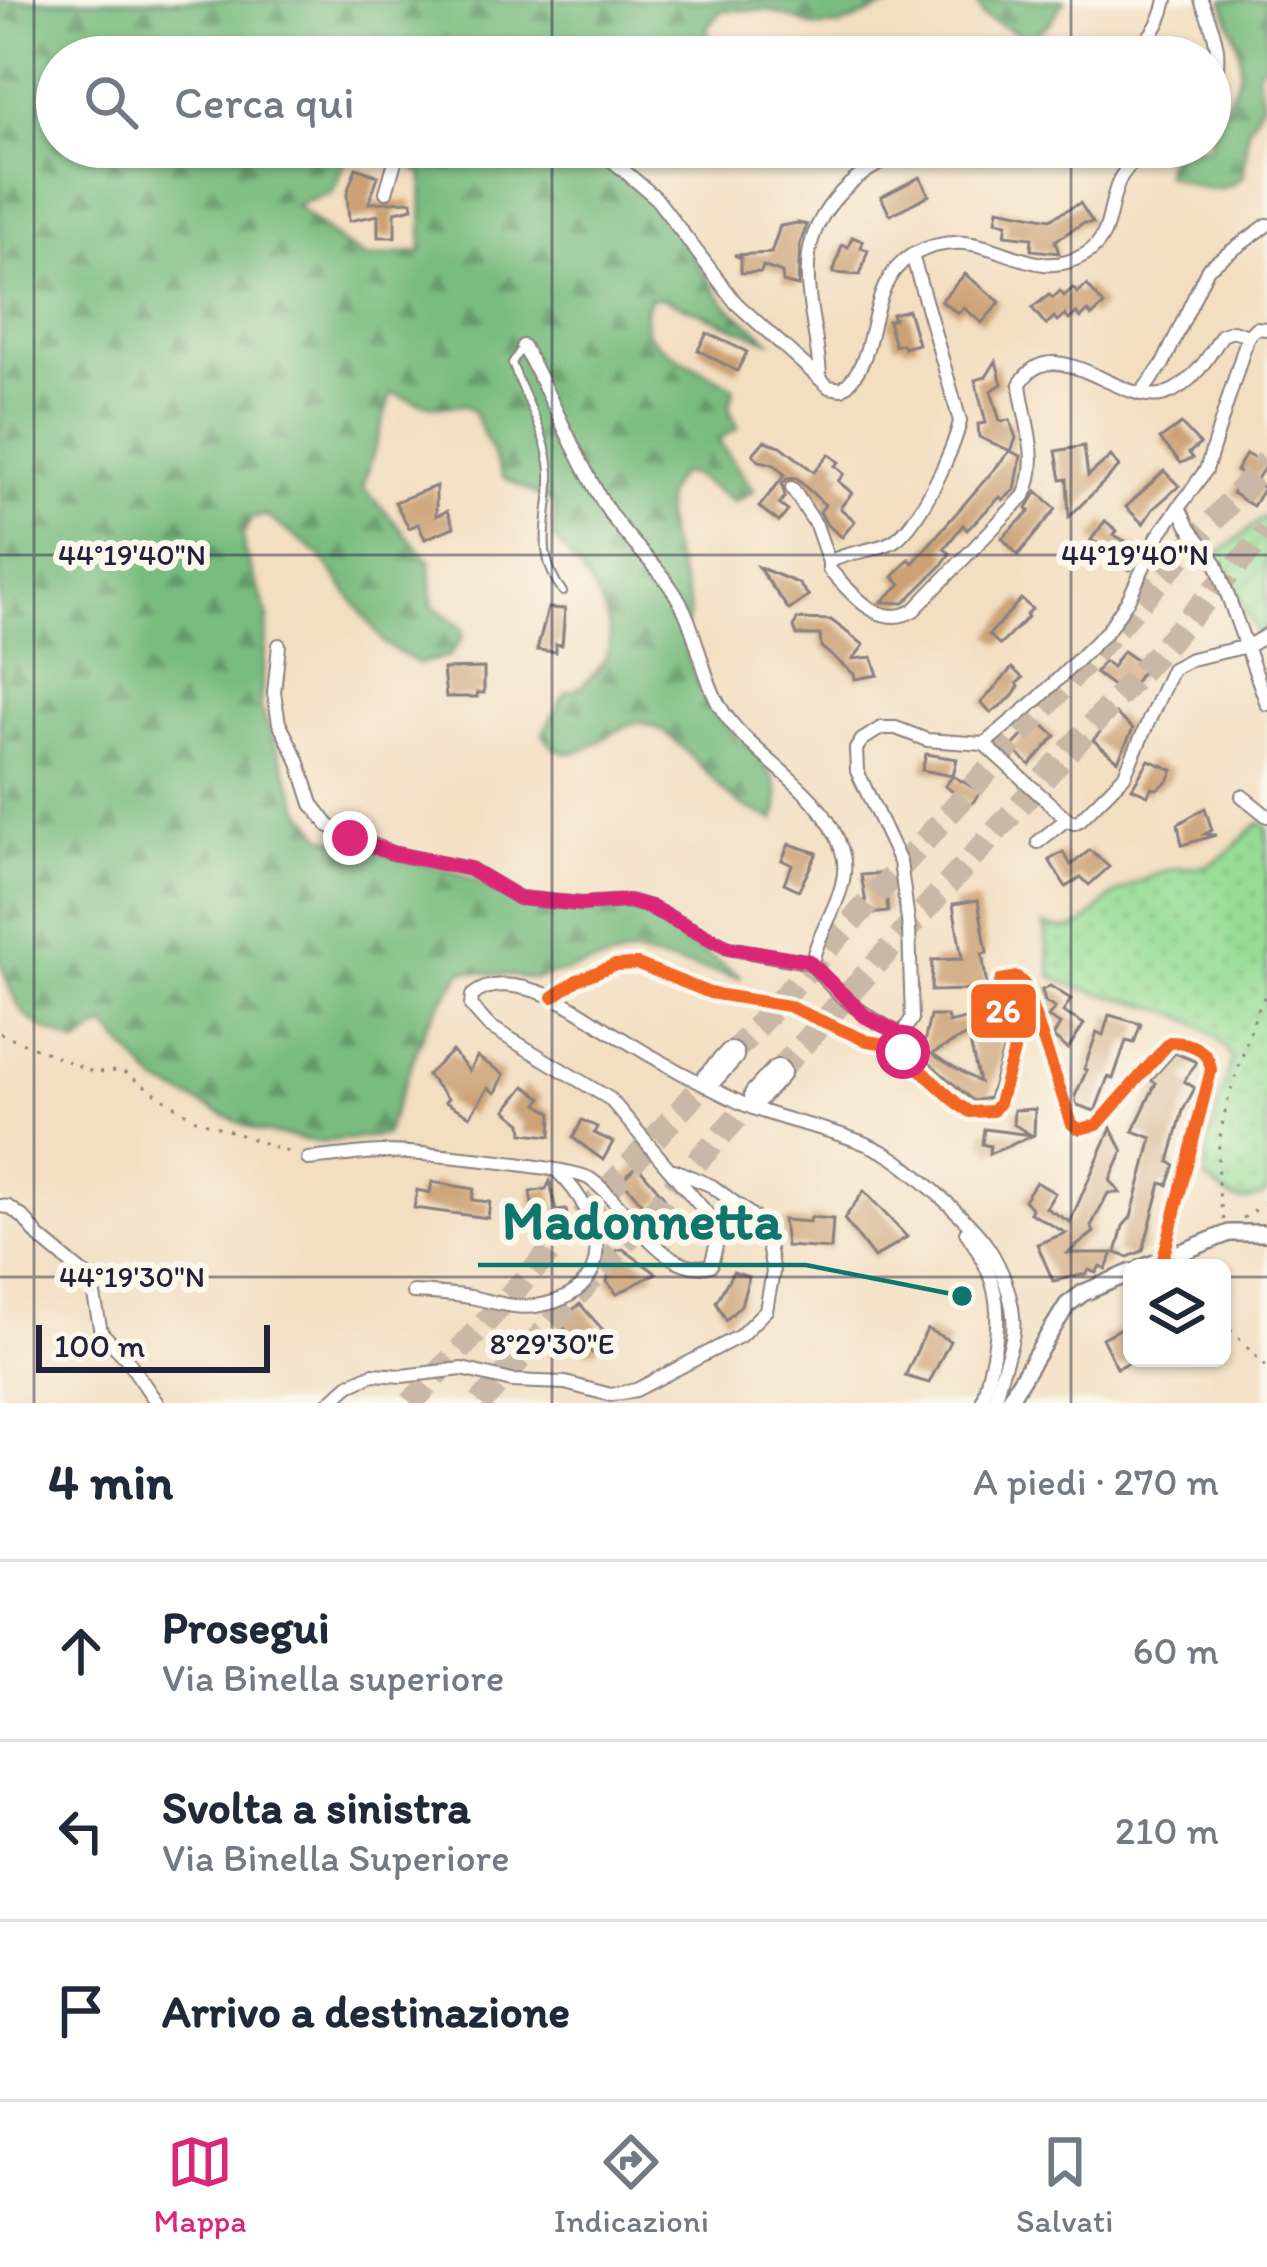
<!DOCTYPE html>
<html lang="it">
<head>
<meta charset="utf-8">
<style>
	body { margin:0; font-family:Itim,sans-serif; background:#f6f6f7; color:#1f2937 }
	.controls { position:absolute; right:36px; bottom:36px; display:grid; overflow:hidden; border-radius:18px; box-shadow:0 3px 9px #0004 }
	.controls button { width:108px; height:108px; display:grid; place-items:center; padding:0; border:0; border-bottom:3px solid #e0e1e3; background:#fff; color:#1f2937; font:60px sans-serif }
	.scale { position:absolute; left:36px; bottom:30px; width:234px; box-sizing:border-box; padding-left:12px; border:6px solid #22223b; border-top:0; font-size:33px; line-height:42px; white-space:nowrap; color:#22223b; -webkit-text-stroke:9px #fbf7ec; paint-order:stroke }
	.stop { position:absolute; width:36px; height:36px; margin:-27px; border:9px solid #db2777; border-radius:50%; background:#fff }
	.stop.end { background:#db2777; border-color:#fff; box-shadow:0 3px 12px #0008 }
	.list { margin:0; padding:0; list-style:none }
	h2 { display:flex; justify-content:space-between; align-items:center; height:156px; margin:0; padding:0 48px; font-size:51px }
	h2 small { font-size:39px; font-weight:400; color:#747a83 }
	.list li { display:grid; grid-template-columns:78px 1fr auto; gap:36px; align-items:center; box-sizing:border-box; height:180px; padding:0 48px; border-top:3px solid #e0e1e3 }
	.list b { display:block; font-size:45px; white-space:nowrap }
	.list p { margin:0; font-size:39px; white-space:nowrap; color:#747a83 }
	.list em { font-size:39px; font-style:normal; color:#747a83 }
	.icon { flex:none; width:66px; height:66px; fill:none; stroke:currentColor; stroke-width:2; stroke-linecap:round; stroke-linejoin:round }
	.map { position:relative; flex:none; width:1267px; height:1403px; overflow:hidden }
	.search { position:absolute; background:#fff; box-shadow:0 3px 9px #0004; left:36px; right:36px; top:36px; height:132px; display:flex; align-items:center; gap:30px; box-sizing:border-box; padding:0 42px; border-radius:66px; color:#747a83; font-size:45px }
	.sheet { height:696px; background:#fff }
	nav { display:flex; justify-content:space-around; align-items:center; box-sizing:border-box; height:168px; border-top:3px solid #e0e1e3; background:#fff; font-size:33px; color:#747a83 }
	nav a { display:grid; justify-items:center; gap:6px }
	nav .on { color:#db2777 }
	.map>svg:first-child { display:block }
	.grass { fill:url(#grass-dots); stroke:#5c8068; stroke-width:3 }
	.forest { fill:url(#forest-firs); stroke:#4e6f5d; stroke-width:3; fill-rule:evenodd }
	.garden { fill:url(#garden-furrows); stroke:#5c8068; stroke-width:3 }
	.building { fill:#cba174; fill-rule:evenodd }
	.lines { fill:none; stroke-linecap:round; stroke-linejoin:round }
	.motorway-tunnel { stroke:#c9b8a6; stroke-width:24; stroke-dasharray:24 12; stroke-linecap:butt }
	.service-casing { stroke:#8a807e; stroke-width:10 }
	.minor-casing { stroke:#8a807e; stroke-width:16 }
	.tertiary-casing { stroke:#8a807e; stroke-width:20 }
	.motorway-casing { stroke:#8a807e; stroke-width:28 }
	.path { stroke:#8a807e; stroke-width:3; stroke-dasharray:3 9; stroke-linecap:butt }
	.service { stroke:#fff; stroke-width:6 }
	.minor { stroke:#fff; stroke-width:12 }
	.tertiary { stroke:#fff; stroke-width:15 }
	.motorway { stroke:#fff; stroke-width:24 }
	.bus-1-casing { stroke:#fbf7ec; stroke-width:21 }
	.bus-1 { stroke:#f26522; stroke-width:12 }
	.route { stroke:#db2777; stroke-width:15 }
	.ticks { fill:none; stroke:#22223b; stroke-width:3; stroke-opacity:0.45 }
	.ticks-label { font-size:30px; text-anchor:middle; fill:#22223b; stroke:#fbf7ec; stroke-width:12; stroke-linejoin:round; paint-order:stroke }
	.leader { fill:none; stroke:#0f766e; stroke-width:4.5 }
	.callout-dot { fill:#0f766e; stroke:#fbf7ec; stroke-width:4.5 }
	.callout-label { font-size:54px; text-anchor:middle; font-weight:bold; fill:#0f766e; stroke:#fbf7ec; stroke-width:12; stroke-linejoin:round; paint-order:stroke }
	.line-badge { stroke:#fbf7ec; stroke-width:4.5 }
	.badge-label { font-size:33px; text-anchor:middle; font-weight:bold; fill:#fff }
</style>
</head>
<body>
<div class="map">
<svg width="1267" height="1403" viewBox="0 0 1267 1403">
	<defs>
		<pattern id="grass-dots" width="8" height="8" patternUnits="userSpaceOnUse" patternTransform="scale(3)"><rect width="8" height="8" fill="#97dd96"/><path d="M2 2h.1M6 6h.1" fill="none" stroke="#82bd82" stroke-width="1.8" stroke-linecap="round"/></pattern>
		<pattern id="forest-firs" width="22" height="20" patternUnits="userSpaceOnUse" patternTransform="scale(3)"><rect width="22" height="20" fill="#79bc7f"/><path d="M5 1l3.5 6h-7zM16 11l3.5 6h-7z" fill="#639869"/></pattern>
		<pattern id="garden-furrows" width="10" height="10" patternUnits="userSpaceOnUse" patternTransform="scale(3)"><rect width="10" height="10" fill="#97dd96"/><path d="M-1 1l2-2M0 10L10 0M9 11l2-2" fill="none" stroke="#82bd82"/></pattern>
	</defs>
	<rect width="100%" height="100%" fill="#fbf7ec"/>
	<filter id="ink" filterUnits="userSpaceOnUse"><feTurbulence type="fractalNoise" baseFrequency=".00833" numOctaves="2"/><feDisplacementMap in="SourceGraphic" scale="24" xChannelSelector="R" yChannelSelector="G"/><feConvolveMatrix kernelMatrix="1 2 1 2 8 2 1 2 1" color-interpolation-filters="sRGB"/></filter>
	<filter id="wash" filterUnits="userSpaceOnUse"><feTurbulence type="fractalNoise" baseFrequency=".004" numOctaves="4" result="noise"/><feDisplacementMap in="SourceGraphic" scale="48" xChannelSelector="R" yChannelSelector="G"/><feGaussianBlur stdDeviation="2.7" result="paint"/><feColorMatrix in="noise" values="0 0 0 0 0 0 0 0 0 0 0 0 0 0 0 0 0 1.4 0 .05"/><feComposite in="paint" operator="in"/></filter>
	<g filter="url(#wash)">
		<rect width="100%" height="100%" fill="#f3dec1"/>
		<path class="grass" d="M1260 823 1267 827V1193C1237 1209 1230 1197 1206 1179V1148L1232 1059C1200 999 1107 1005 1052 977L1044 925C1086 938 1087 915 1114 895 1124 888 1162 871 1174 869 1186 866 1199 870 1210 864 1232 855 1242 835 1260 823Z"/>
		<g class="forest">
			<path d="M0 0H923L883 8 840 26 816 27 770 10H722L707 28 714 57H57V147H552L591 155 627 179 665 218 727 306 772 342 663 298H650L646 309V332C668 358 704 369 734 387L729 409 738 428 718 440 754 491 734 502 694 476 681 473C644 503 680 566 689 603 691 616 687 619 685 630 681 652 697 681 706 700 728 743 794 764 775 820 764 815 751 811 741 805 712 787 676 726 641 723 612 720 571 783 543 734L565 693C579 689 586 683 596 672 635 629 581 570 553 537L555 505 503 477 473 411 464 405 439 407 417 402 391 393 363 487 430 561 432 605 462 628 463 636 449 656 419 664 385 644 320 555 265 515 251 519 243 534 244 551 268 615 260 706 302 811 324 837 461 874 525 905 646 912 742 978 633 954 535 979 463 970 426 1025 385 1135 318 1142 257 1131 156 1082 105 1025 77 1044C22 1019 20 1019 0 961ZM389 151 423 174 422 251 367 258 340 242 295 205 332 192 349 154Z"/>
			<polygon points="975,0 1065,0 1048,25 1023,42 1017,33 985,17"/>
			<path d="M1223 0H1266L1267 57 1257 72 1263 101 1247 131 1244 175C1221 200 1192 185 1165 175V163L1185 147H1210C1210 117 1238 96 1240 66 1242 43 1228 22 1223 0Z"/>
		</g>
		<polygon class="garden" points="1267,515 1267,626 1257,634 1217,555"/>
		<g id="blocks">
			<g class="building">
				<polygon points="356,168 378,176 369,203 412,201 413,208 395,212 395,237 378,237 378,215 349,221 347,193"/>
				<polygon points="920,177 929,195 890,215 881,197"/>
				<polygon points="1080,203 1093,223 1083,223 1055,241 1059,253 1031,250 1032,238 1005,235 1007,223 996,221 998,209 1050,219"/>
				<polygon points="797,223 807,225 800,244 798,286 783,282 782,273 763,266 761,272 741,273 741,258 734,255 771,253 780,226"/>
				<polygon points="852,237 863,241 861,248 868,250 860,275 833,273 842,245 848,247"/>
				<polygon points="965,274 1000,302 982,323 964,308 958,313 941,301"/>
				<polygon points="1087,285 1104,305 1092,316 1088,311 1081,318 1076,313 1069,320 1065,315 1057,321 1054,317 1046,325 1032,308 1049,295 1053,298 1060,291 1064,296 1073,288 1077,293"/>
				<polygon points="908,310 918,344 904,348 902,344 895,346 888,321 894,319 892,314"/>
				<polygon points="707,333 747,352 737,371 698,350"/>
				<polygon points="996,361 1002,384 991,391 1000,421 1010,420 1016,438 1011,451 979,437 978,424 986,423 975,380 986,377"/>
				<polygon points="1181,424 1200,444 1189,453 1193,458 1181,463 1160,439"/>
				<polygon points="764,441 781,446 814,472 829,454 839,462 835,466 844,474 838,481 852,493 840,508 855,521 842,537 827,525 820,512 825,505 796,478 787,479 782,484 785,497 779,504 788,511 779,522 759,507 785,475 773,464 759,461 753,454"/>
				<polygon points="1084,446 1088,476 1111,456 1119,467 1069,517 1067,479 1061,480 1056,451"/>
				<polygon points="1010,451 1021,456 1015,490 1003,500 1000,497 967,530 963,525 944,549 950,553 941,566 904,603 881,602 901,584 893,577 909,559 913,563"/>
				<polygon points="1246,454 1266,465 1255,482 1264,488 1253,506 1232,493 1243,475 1236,471"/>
				<polygon points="1164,471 1179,486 1153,509 1143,524 1126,507"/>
				<polygon points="436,486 436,516 447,511 454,527 425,539 418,524 409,528 395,502"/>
				<polygon points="1037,491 1056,509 1018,555 1002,538 1030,511 1027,508"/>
				<polygon points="1105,521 1117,531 1114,535 1140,549 1130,570 1107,559 1111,550 1091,540"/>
				<polygon points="758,567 798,583 809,596 789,610"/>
				<polygon points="1021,599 1032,609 1026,615 1028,617 1000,645 989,635"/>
				<polygon points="548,608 565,609 562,645 556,644 556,652 537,650"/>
				<polygon points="797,619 831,620 864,645 853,659 872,657 878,675 855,679 854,674 821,647 820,635 797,635 794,627"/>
				<polygon points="1123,651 1146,667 1125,695 1095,673 1104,661 1112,667"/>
				<polygon points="484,668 484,693 477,693 477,697 446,697 443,669"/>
				<polygon points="1012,668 1023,678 1017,683 1019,686 1011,698 991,713 981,703"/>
				<polygon points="1116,714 1133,729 1118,761 1093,740"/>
				<polygon points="1037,720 1056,736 1030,765 1011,748"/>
				<polygon points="926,754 957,759 953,776 981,792 971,805 945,786 953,776 922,770"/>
				<polygon points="1149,760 1173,770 1168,781 1157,789 1151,788 1148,795 1132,788"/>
				<polygon points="1205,808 1212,830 1205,834 1216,835 1182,845 1178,824"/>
				<polygon points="789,844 817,853 799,890 784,883 792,865 782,860"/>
				<polygon points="1090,850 1109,867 1089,885 1081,877 1066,887 1049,860 1063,852 1071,865"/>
				<polygon points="884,873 888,912 868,914 861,875"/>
				<path d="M978 900 987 953 982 954 988 993 1003 1051 989 1098 973 1101 907 1044 911 1041 923 1048 930 1016H947L949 1023 977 1016 971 990 931 991 932 960 962 959 953 904ZM968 1034 979 1082 932 1054Z"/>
				<polygon points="1050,986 1071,999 1063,1012 1084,1024 1068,1049 1053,1037 1060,1024 1048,1017 1055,1008 1045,1002 1042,990"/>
				<polygon points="1109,1015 1141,1024 1134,1043 1126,1041 1113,1079 1108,1077 1095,1111 1077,1105 1074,1098 1087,1070 1084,1069 1097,1032 1103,1035"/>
				<polygon points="452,1051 469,1071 477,1057 504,1074 496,1093 488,1088 470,1116 445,1102 448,1099 427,1075"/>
				<polygon points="1175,1053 1197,1062 1184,1081 1195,1088 1183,1110 1169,1162 1175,1165 1168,1185 1161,1183 1143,1251 1128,1257 1116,1253 1123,1226 1131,1217 1152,1138 1133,1131 1156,1083 1151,1080"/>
				<polygon points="525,1086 542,1098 538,1104 552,1113 551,1136 523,1133 522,1123 506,1110"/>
				<polygon points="1035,1109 1034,1135 989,1154 990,1146 982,1144 984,1129 1031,1135 1013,1124 1014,1110"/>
				<polygon points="582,1120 597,1127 594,1133 613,1142 603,1160 573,1138"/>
				<polygon points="1111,1128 1123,1151 1110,1180 1120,1193 1108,1193 1091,1226 1094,1232 1068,1253 1113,1253 1106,1269 1100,1266 1096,1273 1089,1270 1086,1274 1053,1281 1037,1244 1066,1233 1030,1213 1032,1209 1024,1200 1036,1182 1055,1193 1046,1208 1070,1222"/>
				<polygon points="637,1165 664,1197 649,1212 622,1180"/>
				<polygon points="550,1181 556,1211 566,1210 570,1232 538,1238 530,1192 546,1189"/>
				<polygon points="432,1182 474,1189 472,1200 490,1202 488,1218 414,1208 417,1190 430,1193"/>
				<polygon points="864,1191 907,1237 874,1258 844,1219"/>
				<polygon points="811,1217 833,1219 831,1249 786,1246 783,1220 810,1222"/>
				<polygon points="623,1249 656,1273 617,1294 607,1282 617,1250"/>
				<polygon points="733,1272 749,1277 741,1305 726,1320 716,1302"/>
				<polygon points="580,1304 603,1330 595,1336 602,1344 592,1353 590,1350 586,1353 558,1321"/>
				<polygon points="1132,1323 1132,1361 1117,1368 1102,1338"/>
				<polygon points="927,1329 950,1341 929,1383 905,1376"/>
			</g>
		</g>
	</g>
	<g filter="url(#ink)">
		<use href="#blocks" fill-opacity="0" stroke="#8a807e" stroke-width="3"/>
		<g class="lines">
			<g class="motorway-tunnel">
				<polyline points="731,1055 1267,461"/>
				<polyline points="778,1072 1267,532"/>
				<polyline points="411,1403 710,1078"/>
				<polyline points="480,1403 757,1095"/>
			</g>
			<g class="service-casing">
				<path id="service" d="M521 349 512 363C524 398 548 435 550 472 552 516 532 551 563 592"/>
			</g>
			<g class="minor-casing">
				<g id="minor">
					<path d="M1201 0C1217 39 1224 56 1210 96"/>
					<path d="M1123 57C1148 43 1160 27 1166 0"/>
					<path d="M596 147 655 197 736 303 829 387 842 389C884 357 861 287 912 255"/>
					<polyline points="386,192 396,158 404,147"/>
					<polyline points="1248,336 1256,328 1267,329"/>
					<path d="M523 346C553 399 575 457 607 509 630 545 666 571 684 610 698 640 703 676 719 705 751 760 822 785 842 851 854 889 817 929 812 963"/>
					<path d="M820 378C819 341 806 303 808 266 809 209 863 161 916 151 946 145 980 149 1010 147"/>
					<polyline points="1141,393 1163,364 1208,268 1267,225"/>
					<polyline points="792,488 816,525 829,562"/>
					<polyline points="1179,507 1188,526 1216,563 1267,704"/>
					<polyline points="279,645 274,693 279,723 298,760 312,804 329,826 392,853 470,869 519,898 581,904 629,901 650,907 728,948 812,963"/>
					<path d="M984 744 1039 698 1108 630 1129 598 1158 536 1206 470 1248 336 1233 331 1222 335C1209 357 1191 386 1165 394 1121 408 1054 326 1020 384 1024 422 1042 460 1024 496L914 610C879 631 851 592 829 569V562C848 551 872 552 892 542 917 529 955 449 960 421L912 255C988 215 1023 289 1084 255 1113 239 1107 208 1119 181 1125 167 1140 156 1152 147"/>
					<polyline points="1242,796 1267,816"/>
					<polyline points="1038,842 1067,819 1074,823 1080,820 1124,776 1172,669 1191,659 1248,646 1267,635"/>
					<path d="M812 963C835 997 867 1017 902 1035"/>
					<path d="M553 997 577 980 614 965 638 964 710 993 788 1006 867 1041 893 1045 959 1105 970 1112 993 1111 999 1103 1014 1051 998 990 1001 980 1017 977 1024 984 1072 1124 1079 1129 1097 1125 1170 1042C1189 1042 1209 1049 1211 1070L1163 1259"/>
					<polyline points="893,1045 912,1019 909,928 900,862 857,771 856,749 862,740 881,728 896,728 927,740 984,744 1067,819"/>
					<path d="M308 1159C332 1157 357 1153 381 1152 410 1151 572 1167 590 1179 626 1203 664 1279 711 1265L717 1242 709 1216 610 1099 489 1026 471 1006 472 996C493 977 527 987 550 996 575 1006 598 1025 621 1038 660 1062 699 1083 741 1103 787 1124 842 1129 887 1154 911 1168 972 1223 987 1246 1003 1269 1016 1305 1013 1333 1010 1356 997 1379 995 1403"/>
					<polyline points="0,1206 9,1207 24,1218 39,1237 91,1280 101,1332 126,1358 157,1403"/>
					<path d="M966 1232C1011 1297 999 1332 982 1403"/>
					<path d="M413 1292C432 1293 451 1294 470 1297 491 1301 514 1309 535 1306 620 1294 606 1218 558 1172"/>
					<polyline points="329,1403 349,1385 373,1374 402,1376 462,1369 512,1381 565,1383 611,1395 636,1390 740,1336 766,1310 773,1272 767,1240 755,1218 712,1186 674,1170"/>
				</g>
			</g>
			<g class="tertiary-casing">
				<g id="tertiary">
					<polyline points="1142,1268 1229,1233 1267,1233"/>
					<polyline points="1007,1403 1067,1305 1083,1293 1132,1272"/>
				</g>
			</g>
			<g class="motorway-casing">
				<g id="motorway">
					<polyline points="710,1078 731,1055"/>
					<polyline points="757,1095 778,1072"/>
				</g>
			</g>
			<g class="path">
				<polyline points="0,1033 93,1072 122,1071 193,1118 294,1154"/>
				<polyline points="1243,1218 1267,1203"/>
				<path d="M1224 1220C1209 1159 1223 1111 1243 1054 1250 1034 1255 1010 1267 993"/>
				<polyline points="1222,1321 1267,1368"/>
			</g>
			<use href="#service" class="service"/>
			<use href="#minor" class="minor"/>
			<use href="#tertiary" class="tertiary"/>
			<use href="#motorway" class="motorway"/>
			<g class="bus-1-casing">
				<path id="bus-1" d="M553 997 577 980 614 965 638 964 710 993 788 1006 867 1041 893 1045 959 1105 970 1112 993 1111 999 1103 1014 1051 998 990 1001 980 1017 977 1024 984 1072 1124 1079 1129 1097 1125 1170 1042C1189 1042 1209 1049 1211 1070L1163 1259"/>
			</g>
			<use href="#bus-1" class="bus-1"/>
		</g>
	</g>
	<g class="lines" filter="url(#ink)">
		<polyline class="route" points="350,838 392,853 470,869 519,898 581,904 629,901 650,907 728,948 808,961 865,1016 902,1035 893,1045 903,1052"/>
	</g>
	<path class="ticks" d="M34 0V1403M552 0V57M1071 0V57M552 147V1403M1071 147V1403M0 555H1267M0 1277H1132M1222 1277H1267"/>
	<g class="ticks-label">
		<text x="132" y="565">44°19'40"N</text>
		<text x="1135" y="565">44°19'40"N</text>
		<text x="132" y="1287">44°19'30"N</text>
		<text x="552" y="1354">8°29'30"E</text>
	</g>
	<path class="leader" d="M962 1296L806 1265H478"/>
	<circle class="callout-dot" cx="962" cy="1296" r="12"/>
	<g class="callout-label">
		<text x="642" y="1239">Madonnetta</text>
	</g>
	<rect class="line-badge" x="969" y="982" width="69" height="58" rx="12" fill="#f26522"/>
	<g class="badge-label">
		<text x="1003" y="1022">26</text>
	</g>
</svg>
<div class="controls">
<button><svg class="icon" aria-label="layers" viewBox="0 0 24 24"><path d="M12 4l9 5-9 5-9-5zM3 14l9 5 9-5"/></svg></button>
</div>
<div class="scale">100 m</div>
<div class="stop" style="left:903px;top:1052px"></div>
<div class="stop end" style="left:350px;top:838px"></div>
<div class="search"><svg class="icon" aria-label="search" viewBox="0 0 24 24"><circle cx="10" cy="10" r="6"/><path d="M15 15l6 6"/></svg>Cerca qui</div>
</div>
<section class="sheet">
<h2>4 min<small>A piedi · 270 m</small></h2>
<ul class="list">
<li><svg class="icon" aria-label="ahead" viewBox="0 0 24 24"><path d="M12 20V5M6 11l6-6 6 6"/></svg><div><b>Prosegui</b><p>Via Binella superiore</p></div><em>60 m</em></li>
<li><svg class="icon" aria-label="left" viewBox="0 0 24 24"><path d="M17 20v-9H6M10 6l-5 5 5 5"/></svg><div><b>Svolta a sinistra</b><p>Via Binella Superiore</p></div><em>210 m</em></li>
<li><svg class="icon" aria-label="arrive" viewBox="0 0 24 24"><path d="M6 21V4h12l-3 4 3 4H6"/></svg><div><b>Arrivo a destinazione</b></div></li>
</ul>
</section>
<nav>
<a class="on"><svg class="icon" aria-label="map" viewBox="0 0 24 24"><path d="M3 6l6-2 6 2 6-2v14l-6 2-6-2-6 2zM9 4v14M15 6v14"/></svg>Mappa</a>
<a><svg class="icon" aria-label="directions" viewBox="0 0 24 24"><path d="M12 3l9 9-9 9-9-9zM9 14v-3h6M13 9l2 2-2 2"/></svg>Indicazioni</a>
<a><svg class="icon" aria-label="saved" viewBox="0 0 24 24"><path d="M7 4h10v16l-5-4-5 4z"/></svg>Salvati</a>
</nav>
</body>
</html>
